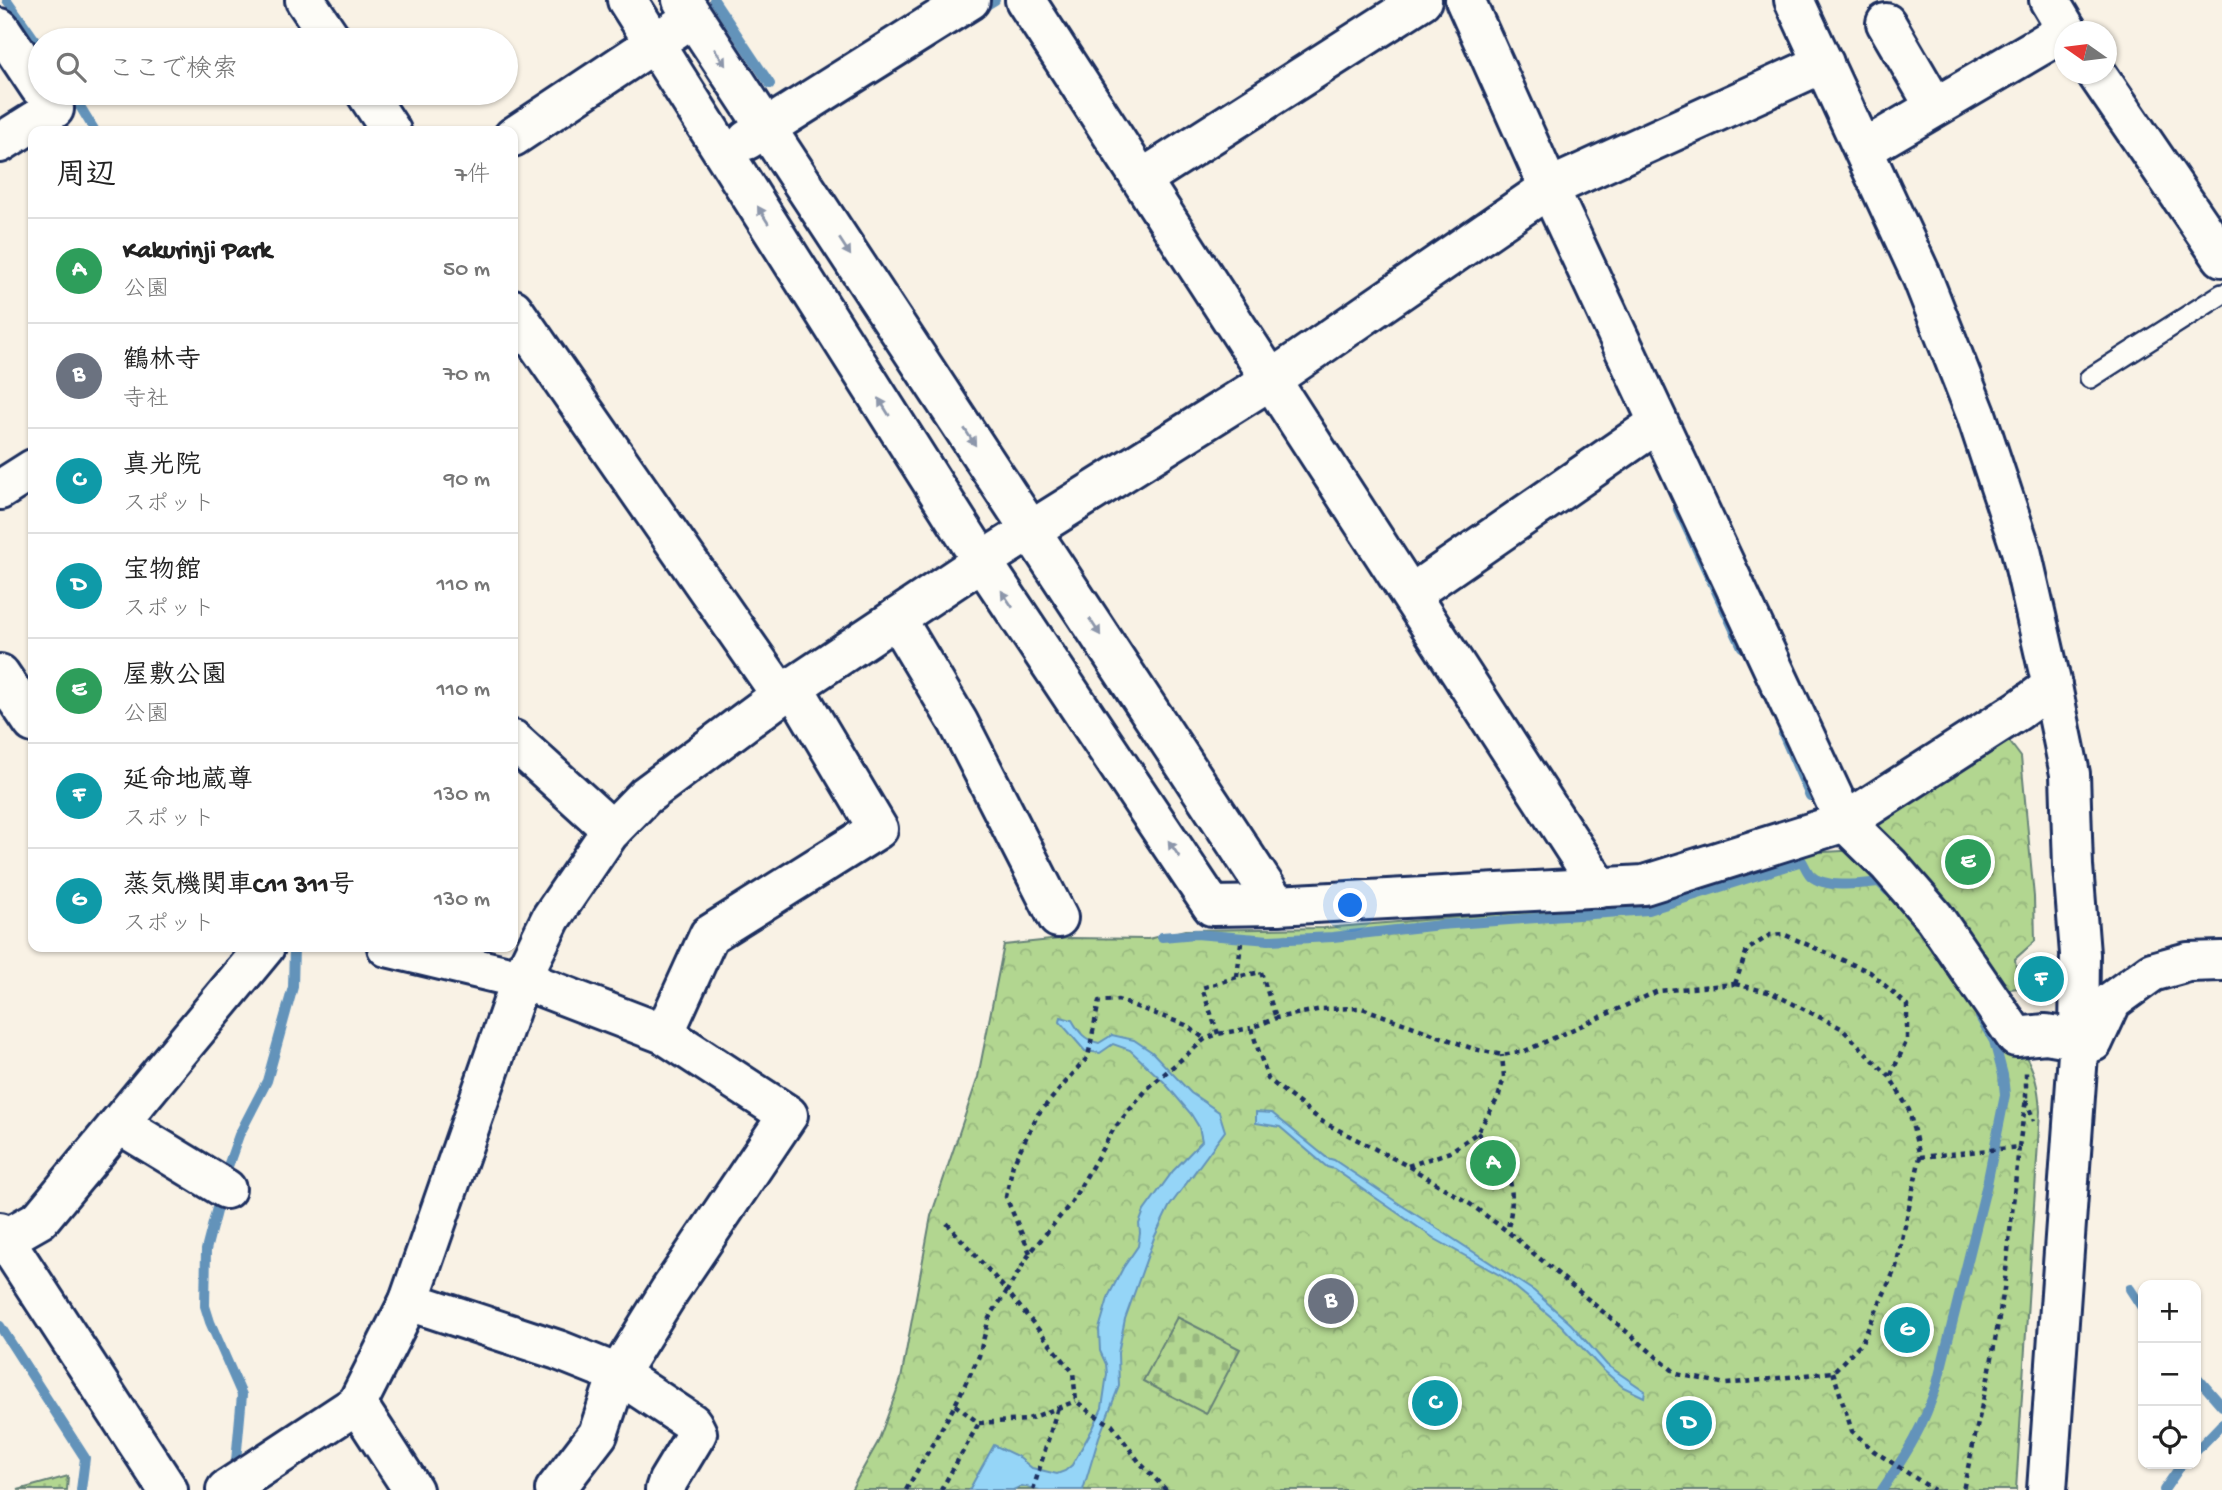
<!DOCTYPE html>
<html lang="ja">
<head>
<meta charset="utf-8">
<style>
	body { margin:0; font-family:"Gochi Hand","Klee One",sans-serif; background:#f6f6f6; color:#222 }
	.controls { position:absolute; right:21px; bottom:21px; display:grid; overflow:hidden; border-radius:14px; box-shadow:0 2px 5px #0004 }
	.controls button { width:63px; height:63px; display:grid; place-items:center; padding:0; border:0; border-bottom:2px solid #e0e0e0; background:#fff; color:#222; font:35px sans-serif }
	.compass { position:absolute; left:2054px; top:21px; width:63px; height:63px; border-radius:50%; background:#fff; box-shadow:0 2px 5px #0004; rotate:284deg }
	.you { position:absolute; left:1351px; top:906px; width:24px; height:24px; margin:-18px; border:5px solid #fff; border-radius:50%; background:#1a73e8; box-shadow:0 0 0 10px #1a73e833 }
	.badge { display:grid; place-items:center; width:46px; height:46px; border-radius:50%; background:#1f6fb2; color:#fff; font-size:23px; font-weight:700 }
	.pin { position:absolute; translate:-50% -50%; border:4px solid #fff; box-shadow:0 2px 7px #0006 }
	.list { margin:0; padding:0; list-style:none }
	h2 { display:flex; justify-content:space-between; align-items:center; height:91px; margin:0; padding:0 28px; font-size:30px }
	h2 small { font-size:23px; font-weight:400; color:#767676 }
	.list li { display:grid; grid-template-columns:46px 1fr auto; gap:21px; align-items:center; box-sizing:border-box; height:105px; padding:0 28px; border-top:2px solid #e0e0e0 }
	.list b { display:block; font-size:26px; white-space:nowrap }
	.list p { margin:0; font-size:23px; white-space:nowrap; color:#767676 }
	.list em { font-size:23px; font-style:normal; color:#767676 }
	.icon { flex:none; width:38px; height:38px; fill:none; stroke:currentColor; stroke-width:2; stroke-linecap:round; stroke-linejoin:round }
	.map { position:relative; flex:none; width:2222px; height:1490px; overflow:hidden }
	.search { position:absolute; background:#fff; box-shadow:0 2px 5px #0004; left:28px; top:28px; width:490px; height:77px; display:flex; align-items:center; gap:18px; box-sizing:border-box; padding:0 24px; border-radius:38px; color:#767676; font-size:26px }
	.panel { position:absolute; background:#fff; box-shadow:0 2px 5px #0004; left:28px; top:126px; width:490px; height:826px; border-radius:14px }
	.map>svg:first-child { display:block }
	.grass { fill:url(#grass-dots); stroke:#668277; stroke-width:2 }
	.forest { fill:url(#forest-crowns); stroke:#668277; stroke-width:2 }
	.cemetery { fill:url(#cemetery-stones); stroke:#668277; stroke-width:2 }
	.water { fill:#95d5f7; stroke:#6493ba; stroke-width:2 }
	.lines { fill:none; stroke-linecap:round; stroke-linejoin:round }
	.stream { stroke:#6493ba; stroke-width:10 }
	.lane-casing { stroke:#1b2f5e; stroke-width:24 }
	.street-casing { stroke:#1b2f5e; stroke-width:44 }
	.secondary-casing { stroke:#1b2f5e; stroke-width:44 }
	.path { stroke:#1b2f5e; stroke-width:4.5; stroke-dasharray:5 5; stroke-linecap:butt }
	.lane { stroke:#fdfcf7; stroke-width:19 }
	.street { stroke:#fdfcf7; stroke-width:38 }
	.secondary { stroke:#fdfcf7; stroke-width:38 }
	.oneway { fill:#8c96aa }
</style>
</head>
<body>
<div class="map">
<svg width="2222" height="1490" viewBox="0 0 2222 1490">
	<defs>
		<pattern id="grass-dots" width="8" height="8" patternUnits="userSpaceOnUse" patternTransform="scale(1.75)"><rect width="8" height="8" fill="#b2d690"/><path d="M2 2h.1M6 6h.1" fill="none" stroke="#98b87f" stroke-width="1.8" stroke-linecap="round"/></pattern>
		<pattern id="forest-crowns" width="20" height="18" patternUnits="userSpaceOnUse" patternTransform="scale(1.75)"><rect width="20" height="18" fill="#b2d690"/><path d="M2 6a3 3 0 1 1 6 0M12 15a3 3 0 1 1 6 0" fill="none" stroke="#98b87f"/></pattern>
		<pattern id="cemetery-stones" width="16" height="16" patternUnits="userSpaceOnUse" patternTransform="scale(1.75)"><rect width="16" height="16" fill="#b2d690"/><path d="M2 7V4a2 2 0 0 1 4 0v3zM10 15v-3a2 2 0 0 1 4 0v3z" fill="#98b87f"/></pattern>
	</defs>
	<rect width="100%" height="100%" fill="#f9f2e5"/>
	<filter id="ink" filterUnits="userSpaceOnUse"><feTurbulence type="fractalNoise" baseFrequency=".0143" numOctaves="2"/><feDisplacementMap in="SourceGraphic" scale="14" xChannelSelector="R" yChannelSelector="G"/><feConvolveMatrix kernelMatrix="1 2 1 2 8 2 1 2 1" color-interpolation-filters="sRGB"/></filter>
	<g filter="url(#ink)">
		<polygon class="grass" points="68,1476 67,1490 18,1490"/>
		<g class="forest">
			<polygon points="2006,737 2021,757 2034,897 2035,941 2015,959 2018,988 2000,990 1863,825"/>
			<path d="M1860 850 2024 1054C2036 1071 2039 1091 2040 1111L2016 1490H851L878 1442 901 1379 931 1216 978 1077 1004 945 1070 938 1148 939 1185 930 1324 928 1644 902 1806 853Z"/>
		</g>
		<polygon class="cemetery" points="1177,1317 1240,1349 1206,1414 1143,1381"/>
		<g class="water">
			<path d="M1061 1017 1072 1020C1079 1032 1084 1040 1099 1043L1112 1035 1134 1040 1152 1052 1191 1093 1219 1112 1225 1131 1169 1207 1154 1238 1125 1319 1118 1353 1119 1386 1099 1437 1083 1490H1040L1022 1486 1013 1490H969L994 1445 1017 1456 1032 1468 1057 1474 1065 1471 1072 1465 1093 1428 1102 1408 1107 1374 1106 1364 1100 1351 1099 1329 1109 1295 1123 1268 1138 1246 1140 1233 1139 1224 1144 1211 1173 1171 1202 1141 1199 1127 1191 1114 1164 1082 1130 1050 1113 1044 1100 1053 1085 1051 1060 1022Z"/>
			<polygon points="1256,1112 1272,1113 1327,1158 1334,1160 1401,1205 1534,1291 1571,1324 1607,1365 1645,1391 1644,1397 1623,1387 1603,1370 1561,1325 1503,1277 1435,1239 1334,1169 1327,1167 1280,1127 1256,1123"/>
		</g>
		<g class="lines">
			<g class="stream">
				<polyline points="7,0 40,47"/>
				<polyline points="714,0 770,84"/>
				<polyline points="977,11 995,0"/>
				<polyline points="72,93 95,131"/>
				<polyline points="1678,509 1742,647"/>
				<polyline points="1783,734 1810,796"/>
				<path d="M1162 937 1196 934 1269 940 1333 937 1440 925 1648 910 1802 861C1805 866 1807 872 1811 876 1826 889 1861 884 1879 882L1888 891"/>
				<polyline points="2130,1289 2143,1309"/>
				<polyline points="0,1326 85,1458 81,1490"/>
				<polyline points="2196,1376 2222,1406"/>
				<polyline points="2196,1451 2222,1424"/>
				<polyline points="236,1461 242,1395 210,1322 205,1306 206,1250 227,1169 239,1135 267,1081 293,987 294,947"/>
				<path d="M1882 1490C1907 1453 1923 1428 1937 1384L1987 1184 2005 1095 2003 1075 1994 1041 1980 1017"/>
				<polyline points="2164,1490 2182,1464"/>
			</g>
			<g class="lane-casing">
				<polyline id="lane" points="2090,378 2222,294"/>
			</g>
			<g class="street-casing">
				<g id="street">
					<polyline points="305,0 332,40"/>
					<polyline points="627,0 982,561 1212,906 1277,905 1644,885 1845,822 2019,710 2052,686"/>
					<polyline points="682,0 1277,905"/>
					<polyline points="1025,0 1600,888"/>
					<polyline points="1465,0 1549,188 1845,822 1889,865 1934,917 2016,1037 2046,1034 2093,1042 2112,1001 2152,972 2188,962 2222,961"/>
					<polyline points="2049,0 2068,32"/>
					<polyline points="1886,23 1935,107"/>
					<polyline points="0,28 40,88"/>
					<polyline points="2097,74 2222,257"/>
					<polyline points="366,93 391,131"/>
					<polyline points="513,137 677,28"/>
					<polyline points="747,140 970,0"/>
					<polyline points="0,143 54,109"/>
					<polyline points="1864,149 2067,30"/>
					<polyline points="1142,179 1422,0"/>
					<polyline points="513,309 781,695"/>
					<polyline points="0,490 33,469"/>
					<polyline points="1411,594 1658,423"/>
					<polyline points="896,618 958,722 1058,918"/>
					<polyline points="0,674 33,723"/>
					<polyline points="513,740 612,830"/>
					<polyline points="387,947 521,979 664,1034 788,1115 670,1290 618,1374 598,1434 555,1490"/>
					<polyline points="664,1034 709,935 878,829 793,686"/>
					<polyline points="119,1124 226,1189"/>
					<polyline points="5,1239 40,1219 265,947"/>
					<polyline points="409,1301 558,1350 618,1374 692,1423 697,1433 668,1481 665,1490"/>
					<polyline points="357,1404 413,1490"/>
					<polyline points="226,1490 357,1404 409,1301 521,979 551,918 609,833 645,796 781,695 982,561 1272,379 1549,188 1824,63"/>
				</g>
			</g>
			<g class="secondary-casing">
				<g id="secondary">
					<polyline points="1794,0 1922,277 1976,414 2021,550 2052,686 2070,774 2073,866 2080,954 2079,1040 2047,1490"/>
					<polyline points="0,1232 168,1490"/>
				</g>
			</g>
			<g class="path">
				<polyline points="1237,977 1241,943"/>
				<polygon points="1735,984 1772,993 1841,1028 1890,1077 1909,1110 1920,1157 1896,1267 1862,1342 1833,1372 1726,1384 1677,1374 1507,1231 1470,1204 1408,1166 1323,1122 1268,1079 1251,1028 1276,1018 1322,1009 1362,1008 1474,1049 1502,1055 1525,1051 1658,991"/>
				<polyline points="1735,984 1747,950 1770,935 1783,934 1870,972 1907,1005 1907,1040 1890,1077"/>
				<polyline points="1218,1034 1202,988 1237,977 1261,972 1276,1018"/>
				<polyline points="2026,1100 2034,1121"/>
				<path d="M1477 1133C1511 1160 1518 1190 1507 1231"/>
				<polyline points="2019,1147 2026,1099 2026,1072"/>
				<polyline points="1920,1157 2019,1147 2004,1289 1990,1369 1963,1490"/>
				<polyline points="1408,1166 1450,1152 1477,1133 1498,1098 1504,1077 1502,1055"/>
				<polyline points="1030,1253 1006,1197 1013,1164 1038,1114 1088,1057 1099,1001 1118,1000 1186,1025 1205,1039"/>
				<polyline points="1833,1372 1852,1431 1874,1451 1934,1490"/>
				<polyline points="955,1405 979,1423 1026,1420 1076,1401"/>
				<polyline points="906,1490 955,1405 979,1356 989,1318 1007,1291 945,1221"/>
				<polyline points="941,1490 979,1423"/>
				<polyline points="1033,1490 1058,1407"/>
				<polyline points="1166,1490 1140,1463 1112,1425 1091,1413 1076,1401 1073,1372 1007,1291 1030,1253 1071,1203 1113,1130 1148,1088 1205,1039 1218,1034 1251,1028"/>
			</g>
			<use href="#lane" class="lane"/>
			<use href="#street" class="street"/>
			<use href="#secondary" class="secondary"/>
		</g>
		<defs><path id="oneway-solid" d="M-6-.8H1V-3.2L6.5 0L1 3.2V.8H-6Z" transform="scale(1.75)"/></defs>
		<g class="oneway">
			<use href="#oneway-solid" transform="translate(720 57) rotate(57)"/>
			<use href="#oneway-solid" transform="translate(763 215) rotate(-122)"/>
			<use href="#oneway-solid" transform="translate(845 247) rotate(57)"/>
			<use href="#oneway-solid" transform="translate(884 407) rotate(-122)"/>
			<use href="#oneway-solid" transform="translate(970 437) rotate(57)"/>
			<use href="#oneway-solid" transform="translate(1007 599) rotate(-124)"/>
			<use href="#oneway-solid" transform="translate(1095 627) rotate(57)"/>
			<use href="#oneway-solid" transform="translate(1174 849) rotate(-124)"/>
		</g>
	</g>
</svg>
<div class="controls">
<button>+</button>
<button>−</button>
<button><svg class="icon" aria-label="locate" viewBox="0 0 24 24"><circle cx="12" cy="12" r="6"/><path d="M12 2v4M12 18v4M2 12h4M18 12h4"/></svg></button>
</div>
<svg class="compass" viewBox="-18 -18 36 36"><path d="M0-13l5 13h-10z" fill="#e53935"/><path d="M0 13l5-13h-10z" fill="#767676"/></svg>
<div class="you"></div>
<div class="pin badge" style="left:1493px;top:1163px;background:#2e9e5b">A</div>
<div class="pin badge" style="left:1331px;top:1301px;background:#6b7280">B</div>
<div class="pin badge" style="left:1435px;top:1403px;background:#0f9aa8">C</div>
<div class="pin badge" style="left:1689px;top:1423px;background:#0f9aa8">D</div>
<div class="pin badge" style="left:1968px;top:862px;background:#2e9e5b">E</div>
<div class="pin badge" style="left:2041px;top:979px;background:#0f9aa8">F</div>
<div class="pin badge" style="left:1907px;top:1330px;background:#0f9aa8">G</div>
<div class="search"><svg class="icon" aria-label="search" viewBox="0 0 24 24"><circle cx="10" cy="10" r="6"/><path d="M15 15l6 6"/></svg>ここで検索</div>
<section class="panel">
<h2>周辺<small>7件</small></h2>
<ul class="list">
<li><span class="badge" style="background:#2e9e5b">A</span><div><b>Kakurinji Park</b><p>公園</p></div><em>50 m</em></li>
<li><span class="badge" style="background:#6b7280">B</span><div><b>鶴林寺</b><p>寺社</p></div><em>70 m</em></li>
<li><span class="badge" style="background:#0f9aa8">C</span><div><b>真光院</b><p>スポット</p></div><em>90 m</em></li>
<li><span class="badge" style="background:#0f9aa8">D</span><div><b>宝物館</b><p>スポット</p></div><em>110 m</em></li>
<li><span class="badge" style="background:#2e9e5b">E</span><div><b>屋敷公園</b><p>公園</p></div><em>110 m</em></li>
<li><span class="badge" style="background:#0f9aa8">F</span><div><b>延命地蔵尊</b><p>スポット</p></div><em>130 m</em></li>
<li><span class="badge" style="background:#0f9aa8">G</span><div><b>蒸気機関車C11 311号</b><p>スポット</p></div><em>130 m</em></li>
</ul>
</section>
</div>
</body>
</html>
